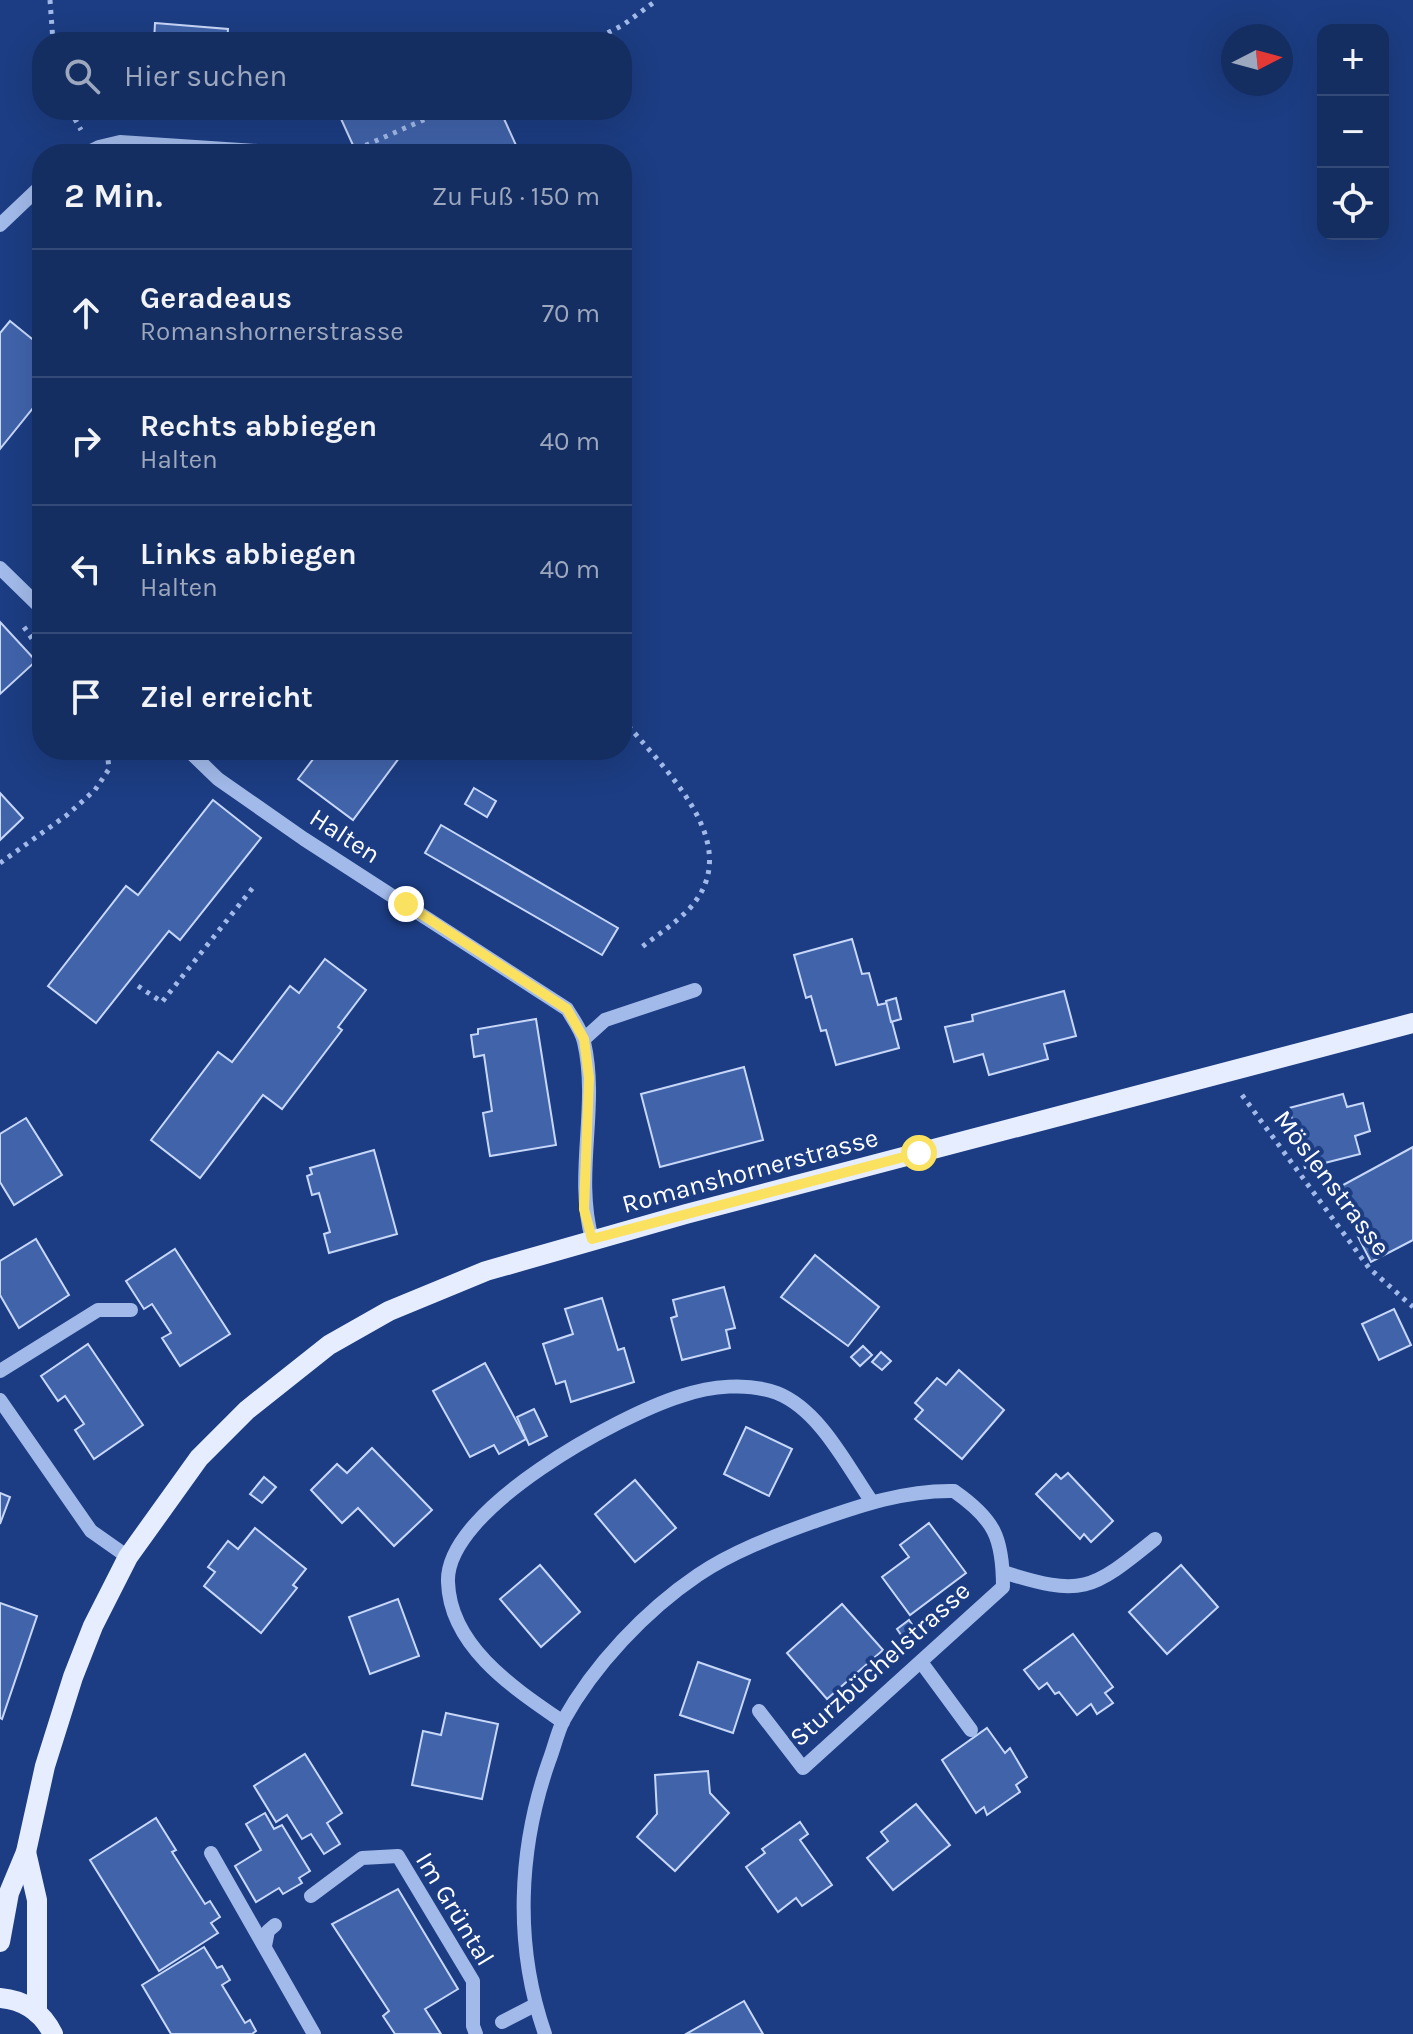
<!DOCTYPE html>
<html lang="de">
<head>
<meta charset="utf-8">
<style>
	body { margin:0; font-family:Karla,sans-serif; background:#223a6b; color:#f1f3f6 }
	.controls { position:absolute; right:24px; top:24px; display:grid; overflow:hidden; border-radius:16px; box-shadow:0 8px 32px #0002 }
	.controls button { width:72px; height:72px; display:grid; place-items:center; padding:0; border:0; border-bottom:2px solid #344a77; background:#152e62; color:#f1f3f6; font:40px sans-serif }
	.compass { position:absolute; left:1221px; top:24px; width:72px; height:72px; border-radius:50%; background:#152e62; box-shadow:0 8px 32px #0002; rotate:84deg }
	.stop { position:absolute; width:24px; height:24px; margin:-18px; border:6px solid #fbe160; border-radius:50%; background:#fff }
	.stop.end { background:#fbe160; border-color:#fff; box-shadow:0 2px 8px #0008 }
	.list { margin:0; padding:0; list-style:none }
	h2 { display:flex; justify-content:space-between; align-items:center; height:104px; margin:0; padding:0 32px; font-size:34px }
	h2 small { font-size:26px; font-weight:400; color:#9da8be }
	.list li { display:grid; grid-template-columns:52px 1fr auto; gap:24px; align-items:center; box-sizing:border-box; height:128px; padding:0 32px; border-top:2px solid #344a77 }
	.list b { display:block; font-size:30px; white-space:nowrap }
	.list p { margin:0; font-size:26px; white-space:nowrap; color:#9da8be }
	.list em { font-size:26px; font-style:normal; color:#9da8be }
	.icon { flex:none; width:44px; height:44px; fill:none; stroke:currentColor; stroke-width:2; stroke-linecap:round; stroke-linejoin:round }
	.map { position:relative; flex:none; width:1413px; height:2034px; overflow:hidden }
	.search { position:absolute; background:#152e62; box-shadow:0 8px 32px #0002; left:32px; top:32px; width:600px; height:88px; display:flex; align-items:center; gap:20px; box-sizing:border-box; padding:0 28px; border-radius:32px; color:#9da8be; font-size:30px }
	.panel { position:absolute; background:#152e62; box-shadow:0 8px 32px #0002; left:32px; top:144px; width:600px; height:616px; border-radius:32px }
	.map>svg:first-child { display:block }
	.building { fill:#4063aa; stroke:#c7d7f8; stroke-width:2 }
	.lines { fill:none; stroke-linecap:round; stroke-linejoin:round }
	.path { stroke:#a2baea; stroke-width:5; stroke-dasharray:4 6; stroke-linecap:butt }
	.minor { stroke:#a2baea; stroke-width:14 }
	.major { stroke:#e6edfe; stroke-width:20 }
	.route { stroke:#fbe160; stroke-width:10 }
	.labels { text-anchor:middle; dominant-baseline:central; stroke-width:8; stroke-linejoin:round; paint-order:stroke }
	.street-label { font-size:26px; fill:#fff; stroke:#1c3d83 }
</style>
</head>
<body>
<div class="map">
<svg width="1413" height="2034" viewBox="0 0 1413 2034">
	<rect width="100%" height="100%" fill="#1c3d83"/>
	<g class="building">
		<polygon points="155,23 228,29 227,42 154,42"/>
		<polygon points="149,110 221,110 221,119 148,113"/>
		<polygon points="337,110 468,110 472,118 490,110 500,110 520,154 357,154"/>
		<polygon points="10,321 42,347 42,397 0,449 0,333"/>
		<polygon points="0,622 36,661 0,694"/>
		<polygon points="320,750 405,750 353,820 298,779"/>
		<polygon points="474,788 496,801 487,817 465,804"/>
		<polygon points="0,793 23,818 0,840"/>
		<polygon points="213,800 261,838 180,940 169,931 96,1023 48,986 126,886 138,895"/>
		<polygon points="441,825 618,928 602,955 425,853"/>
		<polygon points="852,939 862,974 869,973 878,1005 887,1003 899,1048 836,1065 826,1030 821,1031 811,996 806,998 794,955"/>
		<polygon points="325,959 366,990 338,1027 342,1030 282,1109 263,1095 200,1178 151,1140 218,1052 232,1062 290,986 299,993"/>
		<polygon points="1064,991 1076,1036 1044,1044 1048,1059 989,1075 983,1054 954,1062 945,1027 973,1021 972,1015"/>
		<polygon points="896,998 901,1019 891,1022 886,1001"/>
		<polygon points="536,1019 556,1145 490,1156 483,1113 492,1111 484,1055 474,1057 471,1035 478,1034 478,1029"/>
		<polygon points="744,1067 763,1140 660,1167 641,1094"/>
		<polygon points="1343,1094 1347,1107 1363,1103 1370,1131 1355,1136 1360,1154 1305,1168 1289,1108"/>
		<polygon points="26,1118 62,1175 14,1205 0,1182 0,1134"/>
		<polygon points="1413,1147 1413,1240 1371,1262 1334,1190"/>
		<polygon points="374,1150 397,1234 329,1253 324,1234 330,1232 319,1193 312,1195 307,1176 312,1174 310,1168"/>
		<polygon points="36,1239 69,1295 19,1328 0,1295 0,1261"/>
		<polygon points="175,1249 230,1334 180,1366 162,1338 171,1333 152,1304 144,1309 126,1281"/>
		<polygon points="815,1255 879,1307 848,1346 781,1297"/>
		<polygon points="724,1287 735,1328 726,1330 730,1348 682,1360 671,1318 677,1316 673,1300"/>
		<polygon points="602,1298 618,1350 624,1348 634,1382 571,1402 565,1381 556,1384 543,1344 573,1334 565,1309"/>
		<polygon points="1394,1309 1411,1345 1379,1360 1362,1324"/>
		<polygon points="88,1344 143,1425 94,1459 75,1430 84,1424 65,1396 58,1401 41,1376"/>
		<polygon points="863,1346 872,1355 860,1366 851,1357"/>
		<polygon points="881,1352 891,1361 882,1370 872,1362"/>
		<polygon points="485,1363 526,1439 499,1454 494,1445 470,1457 433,1391"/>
		<polygon points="959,1370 1004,1410 962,1459 915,1419 923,1410 915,1403 937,1378 946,1385"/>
		<polygon points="534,1409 547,1436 529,1445 517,1417"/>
		<polygon points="746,1427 792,1449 769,1496 724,1474"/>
		<polygon points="372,1448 432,1510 394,1546 358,1508 342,1523 311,1490 337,1464 347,1473"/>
		<polygon points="1068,1473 1113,1521 1091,1542 1084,1534 1080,1539 1036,1494 1056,1474 1061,1479"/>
		<polygon points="264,1477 276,1487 262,1503 250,1494"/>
		<polygon points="635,1480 676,1528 635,1562 595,1514"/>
		<polygon points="0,1493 10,1497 0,1524"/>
		<polygon points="929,1523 966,1573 910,1615 882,1577 909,1557 900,1545"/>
		<polygon points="255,1528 306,1569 293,1585 297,1588 261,1633 204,1586 215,1572 208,1567 228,1541 238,1549"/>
		<polygon points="540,1565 580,1612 541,1647 500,1599"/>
		<polygon points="1181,1565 1218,1607 1167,1654 1129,1612"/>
		<polygon points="398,1599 419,1656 370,1674 349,1617"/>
		<polygon points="0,1603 37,1616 2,1719 0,1718"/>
		<polygon points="842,1604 883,1650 827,1699 787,1653"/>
		<polygon points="909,1620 918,1633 906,1642 897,1629"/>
		<polygon points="1073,1634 1113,1687 1105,1693 1113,1703 1097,1714 1091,1704 1077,1715 1059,1692 1055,1694 1047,1683 1039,1689 1024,1670"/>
		<polygon points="698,1662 750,1680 733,1733 680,1715"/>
		<polygon points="446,1713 498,1724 482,1799 412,1785 423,1731 441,1735"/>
		<polygon points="987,1728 1005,1753 1010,1748 1027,1777 1016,1785 1020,1792 987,1815 984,1807 976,1813 942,1760"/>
		<polygon points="305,1754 342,1813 327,1823 340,1844 324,1854 311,1834 302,1839 287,1815 276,1822 254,1786"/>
		<polygon points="708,1771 710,1793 729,1813 675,1871 637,1837 657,1814 655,1775"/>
		<polygon points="916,1804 950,1845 893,1890 867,1858 888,1841 881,1832"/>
		<polygon points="265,1813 274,1829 282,1825 310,1871 299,1878 302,1883 283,1894 279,1888 256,1902 235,1866 261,1850 246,1824"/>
		<polygon points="156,1818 176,1850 172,1852 205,1904 210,1901 220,1917 211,1923 218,1933 159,1971 90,1860"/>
		<polygon points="800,1822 808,1834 800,1840 832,1885 802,1906 796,1898 778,1912 746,1867 765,1853 762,1849"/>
		<polygon points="398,1889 458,1989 425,2009 441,2034 395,2034 383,2016 389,2011 332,1924"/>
		<polygon points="204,1947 217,1968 222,1966 230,1980 222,1985 245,2023 250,2020 256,2031 252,2034 171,2034 142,1985"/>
		<polygon points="744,2001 763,2034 686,2034"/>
	</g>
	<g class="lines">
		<g class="path">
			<polyline points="50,0 53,42"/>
			<polyline points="590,42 623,25 657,0"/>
			<polyline points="70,110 81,130"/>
			<polyline points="337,154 355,150 446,110"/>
			<polyline points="24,627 42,653"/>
			<path d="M622 718C662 768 748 843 690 908 676 923 657 935 642 947"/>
			<polyline points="0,863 67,815 95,790 109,769 107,750"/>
			<polyline points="138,986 162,1002 255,885"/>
			<polyline points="1242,1095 1369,1268 1413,1307"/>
		</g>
		<g class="minor">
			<polyline points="85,154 99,147 120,142 301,154"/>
			<polyline points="0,225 42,185"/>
			<polyline points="0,568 42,609"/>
			<path d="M188 750 218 779 304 839 567 1009C573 1019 582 1031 584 1042 599 1107 574 1174 592 1239"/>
			<polyline points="584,1039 605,1020 695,990"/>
			<polyline points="0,1371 98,1310 131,1310"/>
			<polyline points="0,1400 91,1531 128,1557"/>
			<path d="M1003 1572C1082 1597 1091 1591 1155 1539"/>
			<polyline points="921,1662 971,1730"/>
			<path d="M563 1722C515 1689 450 1647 448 1582 445 1509 620 1415 681 1396 711 1386 747 1382 777 1393 820 1410 847 1466 872 1502"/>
			<polyline points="211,1853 314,2034"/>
			<polyline points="311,1896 362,1858 398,1856 473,1981 473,2026 476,2034"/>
			<polyline points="265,1946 268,1931 275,1925"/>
			<polyline points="502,2022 535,2005"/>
			<path d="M545 2034C514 1946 518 1849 549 1761 554 1748 557 1734 563 1721 594 1665 645 1611 698 1575 732 1552 774 1536 813 1522 859 1506 904 1490 954 1491 994 1519 1003 1537 1003 1587L803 1768 759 1711"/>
		</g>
		<g class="major">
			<polyline points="26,1852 37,1900 37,2013"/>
			<polyline points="0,1942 9,1893 26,1852 45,1766 73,1677 93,1626 128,1557 199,1458 247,1410 329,1345 389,1311 486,1271 686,1214 1413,1023"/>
			<path d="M0 1998C24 2000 42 2012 53 2034"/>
		</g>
	</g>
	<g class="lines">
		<polyline class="route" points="406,904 567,1009 584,1039 589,1078 584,1209 592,1239 919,1153"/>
	</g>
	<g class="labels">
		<g class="street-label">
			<text transform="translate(345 836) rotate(33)">Halten</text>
			<text transform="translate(750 1171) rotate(-15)">Romanshornerstrasse</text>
			<text transform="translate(1332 1183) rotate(53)">Möslenstrasse</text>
			<text transform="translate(880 1664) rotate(-42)">Sturzbüchelstrasse</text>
			<text transform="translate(455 1909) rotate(59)">Im Grüntal</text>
		</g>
	</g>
</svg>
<div class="controls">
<button>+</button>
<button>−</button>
<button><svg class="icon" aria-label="locate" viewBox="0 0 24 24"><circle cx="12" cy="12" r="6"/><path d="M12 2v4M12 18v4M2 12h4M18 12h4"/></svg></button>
</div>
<svg class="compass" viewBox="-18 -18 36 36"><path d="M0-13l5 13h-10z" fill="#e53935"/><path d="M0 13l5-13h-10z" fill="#9da8be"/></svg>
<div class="stop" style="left:919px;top:1153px"></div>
<div class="stop end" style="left:406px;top:904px"></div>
<div class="search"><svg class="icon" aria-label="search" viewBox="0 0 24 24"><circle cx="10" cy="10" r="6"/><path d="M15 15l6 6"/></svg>Hier suchen</div>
<section class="panel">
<h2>2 Min.<small>Zu Fuß · 150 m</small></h2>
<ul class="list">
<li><svg class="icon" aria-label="ahead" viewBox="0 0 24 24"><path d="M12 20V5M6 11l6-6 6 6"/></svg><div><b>Geradeaus</b><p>Romanshornerstrasse</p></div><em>70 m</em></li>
<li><svg class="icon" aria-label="right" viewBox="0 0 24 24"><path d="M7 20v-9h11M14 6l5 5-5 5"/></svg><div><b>Rechts abbiegen</b><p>Halten</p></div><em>40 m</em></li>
<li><svg class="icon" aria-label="left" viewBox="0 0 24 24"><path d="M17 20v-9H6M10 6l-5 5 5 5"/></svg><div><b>Links abbiegen</b><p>Halten</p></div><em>40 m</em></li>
<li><svg class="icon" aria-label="arrive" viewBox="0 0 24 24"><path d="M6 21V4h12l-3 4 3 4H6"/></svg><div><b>Ziel erreicht</b></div></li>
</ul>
</section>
</div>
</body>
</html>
